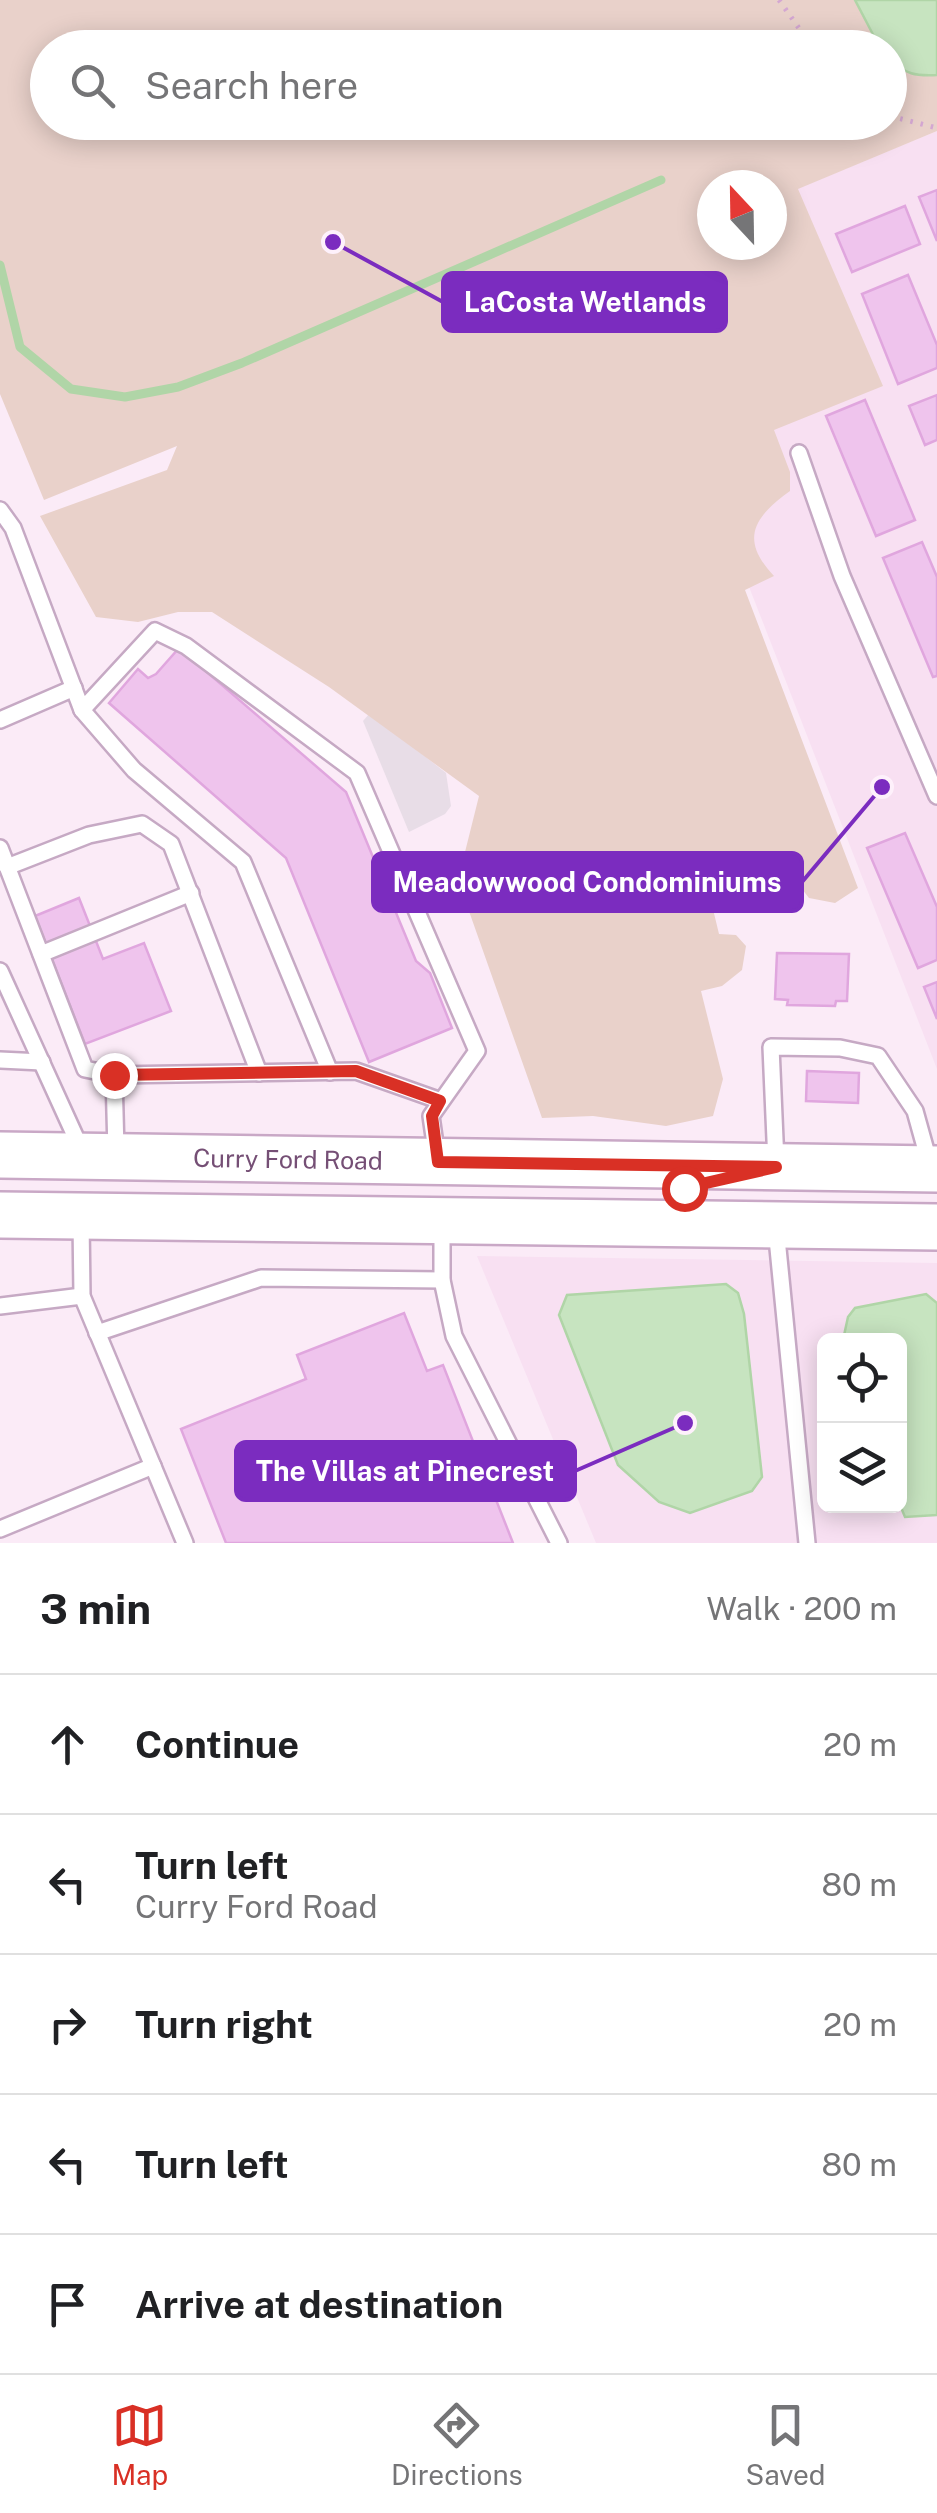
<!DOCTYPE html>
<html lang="en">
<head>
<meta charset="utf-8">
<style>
	body { margin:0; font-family:"Public Sans",sans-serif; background:#f6f6f6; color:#202124 }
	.controls { position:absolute; right:30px; bottom:30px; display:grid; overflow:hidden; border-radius:15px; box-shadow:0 5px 25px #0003 }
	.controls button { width:90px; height:90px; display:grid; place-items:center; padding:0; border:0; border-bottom:2px solid #e0e0e0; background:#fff; color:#202124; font:50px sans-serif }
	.compass { position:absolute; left:697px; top:170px; width:90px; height:90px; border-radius:50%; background:#fff; box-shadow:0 5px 25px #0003; rotate:338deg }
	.stop { position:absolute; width:30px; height:30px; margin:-22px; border:8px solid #d93025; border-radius:50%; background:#fff }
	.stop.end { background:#d93025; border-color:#fff; box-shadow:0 2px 10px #0008 }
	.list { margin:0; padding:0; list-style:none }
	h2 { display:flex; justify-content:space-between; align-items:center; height:130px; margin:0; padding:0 40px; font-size:42px }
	h2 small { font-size:32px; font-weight:400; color:#757577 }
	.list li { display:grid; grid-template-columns:65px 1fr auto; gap:30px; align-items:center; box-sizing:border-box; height:140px; padding:0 40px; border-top:2px solid #e0e0e0 }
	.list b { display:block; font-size:38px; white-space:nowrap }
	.list p { margin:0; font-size:32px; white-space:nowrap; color:#757577 }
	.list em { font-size:32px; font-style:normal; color:#757577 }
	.icon { flex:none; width:55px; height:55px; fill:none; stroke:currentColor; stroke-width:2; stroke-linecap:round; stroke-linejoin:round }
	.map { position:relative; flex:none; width:937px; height:1543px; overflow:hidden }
	.search { position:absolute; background:#fff; box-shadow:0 5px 25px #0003; left:30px; right:30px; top:30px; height:110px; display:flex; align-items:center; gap:25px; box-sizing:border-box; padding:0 35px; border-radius:55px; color:#757577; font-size:38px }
	.sheet { height:830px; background:#fff }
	nav { display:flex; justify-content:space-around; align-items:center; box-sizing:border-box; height:140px; border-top:2px solid #e0e0e0; background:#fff; font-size:28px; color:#757577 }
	nav a { display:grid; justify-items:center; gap:5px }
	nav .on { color:#d93025 }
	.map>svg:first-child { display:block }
	.residential { fill:#f8e0f2; fill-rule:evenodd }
	.industrial { fill:#e8dde7 }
	.green { fill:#e9d1ca; fill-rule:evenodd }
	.water { fill:#c7e4c0; stroke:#b0d5a7; stroke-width:2.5 }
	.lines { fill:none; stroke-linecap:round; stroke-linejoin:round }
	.stream { stroke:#b0d5a7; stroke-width:9 }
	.building { fill:#efc4ed; stroke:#e0a6de; stroke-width:2.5 }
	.lane-casing { stroke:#c6a9c4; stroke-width:20 }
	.secondary-casing { stroke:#c9a8c6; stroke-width:50 }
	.path { stroke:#d4a7d2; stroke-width:5; stroke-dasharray:2.5 8; stroke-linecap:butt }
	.lane { stroke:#fff; stroke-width:15 }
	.secondary { stroke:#fff; stroke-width:45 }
	.route { stroke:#d93025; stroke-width:12 }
	.labels { text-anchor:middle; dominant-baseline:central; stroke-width:8; stroke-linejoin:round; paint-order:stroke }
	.street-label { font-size:25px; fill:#754f75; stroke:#fef1fb }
	.leader { fill:none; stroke:#7b2cbf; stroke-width:4 }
	.callout-dot { fill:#7b2cbf; stroke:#fef1fb; stroke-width:4 }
	.callout { fill:#7b2cbf; stroke:#7b2cbf; stroke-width:4 }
	.callout-label { font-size:28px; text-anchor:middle; font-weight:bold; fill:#fff }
</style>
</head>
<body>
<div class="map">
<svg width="937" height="1543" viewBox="0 0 937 1543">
	<rect width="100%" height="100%" fill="#fbebf7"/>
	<g class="residential">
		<polygon points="937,131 937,1069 622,261 712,245 772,245 772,199"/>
		<path d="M477 1256 937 1263V1543H596ZM824 1340H900V1506H824Z"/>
	</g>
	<polygon class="industrial" points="370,713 446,773 451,806 445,814 409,832 363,721"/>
	<path class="green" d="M0 0H937V131L798 189 883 386 774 430 790 472V491C754 517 739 539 774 576L745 590 858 888 835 903 809 898 784 866 712 905 719 934 736 935 746 946 742 970 722 986 701 991 723 1079 713 1116 666 1126 593 1116 542 1118 458 880 479 796 329 687 212 612H178L138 622 96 617 40 516 167 470 177 446 44 500 0 394ZM48 48H890V122H48ZM712 185H772V245H712Z"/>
	<g class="water">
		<path d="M855 0H937V75C916 76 905 75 890 58V48L879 46Z"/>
		<polygon points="726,1284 738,1293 744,1314 762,1477 752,1491 690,1513 659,1502 618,1465 559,1315 567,1295"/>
		<polygon points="926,1294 937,1303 937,1515 905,1517 900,1505 900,1340 843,1340 848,1317 855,1308"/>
	</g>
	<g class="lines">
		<polyline class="stream" points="0,265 20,347 71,389 125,397 178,387 242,363 661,180"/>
	</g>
	<g class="building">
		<polygon points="937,190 937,241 919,197"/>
		<polygon points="905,206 920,244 852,272 836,234"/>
		<polygon points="908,275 937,345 937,368 898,384 862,294"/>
		<polygon points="937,395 937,440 925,445 909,406"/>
		<polygon points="865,400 915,520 876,536 826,416"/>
		<polygon points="922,542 937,577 937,676 933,677 883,558"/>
		<polygon points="179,648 346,792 416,961 430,973 452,1028 369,1062 286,858 109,703 138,669 148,678 156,674"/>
		<polygon points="905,833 937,907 937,960 918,968 867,848"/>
		<polygon points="79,898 103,959 144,943 171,1011 85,1044 35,916"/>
		<polygon points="777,953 849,954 847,1001 836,1001 835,1006 787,1005 788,1000 775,999"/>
		<polygon points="937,982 937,1019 924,987"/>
		<polygon points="807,1071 859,1073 858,1103 806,1101"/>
		<polygon points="404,1313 427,1371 443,1365 513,1543 226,1543 181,1429 306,1379 297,1355"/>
	</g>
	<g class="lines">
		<g class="lane-casing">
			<g id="lane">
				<polyline points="799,453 842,576 937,796"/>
				<polyline points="0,510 13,528 82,710 155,631 186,646 357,773 477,1051 431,1116 437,1158"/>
				<polyline points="82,710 134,770 243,862 330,1072"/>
				<polyline points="0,720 74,688"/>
				<polyline points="0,848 85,1069 114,1075 356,1071 441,1101"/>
				<polyline points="7,867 89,835 142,824 171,844 259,1073"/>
				<polyline points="41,954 191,893"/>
				<polyline points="0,971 81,1149"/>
				<polyline points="0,1060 42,1062"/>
				<polyline points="114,1075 116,1151"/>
				<polyline points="776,1163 771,1047 840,1048 878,1056 915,1111 930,1165"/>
				<polyline points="81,1220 82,1296 185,1543"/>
				<polyline points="442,1225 442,1280 454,1336 559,1543"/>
				<polyline points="776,1228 807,1543"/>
				<polyline points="0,1306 82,1296"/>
				<polyline points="97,1333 261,1278 442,1280"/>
				<polyline points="0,1529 153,1466"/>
			</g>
		</g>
		<g class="secondary-casing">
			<g id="secondary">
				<path id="s1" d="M0 1155 937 1169"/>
				<polyline points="0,1215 937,1227"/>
			</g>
		</g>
		<g class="path">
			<polyline points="779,0 813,48"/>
			<polyline points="890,116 937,128"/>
		</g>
		<use href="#lane" class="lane"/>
		<use href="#secondary" class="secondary"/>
	</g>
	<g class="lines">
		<polyline class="route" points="114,1075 356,1071 440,1101 432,1116 438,1162 776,1167 684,1188"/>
	</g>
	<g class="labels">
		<g class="street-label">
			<text stroke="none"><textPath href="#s1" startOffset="288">Curry Ford Road</textPath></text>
		</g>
	</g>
	<path class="leader" d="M333 242L443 302M882 787L802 882M685 1423L575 1471"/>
	<g class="callout-dot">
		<circle cx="333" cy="242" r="10"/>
		<circle cx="882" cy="787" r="10"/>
		<circle cx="685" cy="1423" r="10"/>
	</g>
	<g class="callout">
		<rect x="443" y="273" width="283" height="58" rx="10"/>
		<rect x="373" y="853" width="429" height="58" rx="10"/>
		<rect x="236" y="1442" width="339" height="58" rx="10"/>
	</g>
	<g class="callout-label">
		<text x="585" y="312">LaCosta Wetlands</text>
		<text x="587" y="892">Meadowwood Condominiums</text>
		<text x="405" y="1481">The Villas at Pinecrest</text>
	</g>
</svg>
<div class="controls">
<button><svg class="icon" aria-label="locate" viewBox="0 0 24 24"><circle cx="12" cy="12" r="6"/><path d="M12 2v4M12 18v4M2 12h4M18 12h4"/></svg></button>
<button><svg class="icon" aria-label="layers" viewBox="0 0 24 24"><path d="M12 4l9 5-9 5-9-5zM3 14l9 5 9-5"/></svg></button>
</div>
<svg class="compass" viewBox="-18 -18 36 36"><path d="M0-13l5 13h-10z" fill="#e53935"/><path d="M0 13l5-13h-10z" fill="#757577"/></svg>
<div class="stop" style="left:684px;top:1188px"></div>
<div class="stop end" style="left:114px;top:1075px"></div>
<div class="search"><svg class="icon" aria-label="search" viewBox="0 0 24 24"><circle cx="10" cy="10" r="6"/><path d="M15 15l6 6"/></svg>Search here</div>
</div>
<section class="sheet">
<h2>3 min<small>Walk · 200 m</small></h2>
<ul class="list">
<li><svg class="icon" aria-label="ahead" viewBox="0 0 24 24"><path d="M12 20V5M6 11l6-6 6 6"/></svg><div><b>Continue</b></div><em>20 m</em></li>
<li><svg class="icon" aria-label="left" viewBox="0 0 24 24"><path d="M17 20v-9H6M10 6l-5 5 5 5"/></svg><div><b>Turn left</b><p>Curry Ford Road</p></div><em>80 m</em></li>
<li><svg class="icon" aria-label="right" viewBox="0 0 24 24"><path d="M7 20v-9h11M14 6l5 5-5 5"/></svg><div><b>Turn right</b></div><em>20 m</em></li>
<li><svg class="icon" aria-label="left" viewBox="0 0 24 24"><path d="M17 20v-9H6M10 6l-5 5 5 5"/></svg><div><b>Turn left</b></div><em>80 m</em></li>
<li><svg class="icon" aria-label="arrive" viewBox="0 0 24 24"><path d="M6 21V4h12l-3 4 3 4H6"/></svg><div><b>Arrive at destination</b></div></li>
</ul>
</section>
<nav>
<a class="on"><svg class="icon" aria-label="map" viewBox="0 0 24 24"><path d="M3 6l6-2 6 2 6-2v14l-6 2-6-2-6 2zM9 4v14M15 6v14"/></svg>Map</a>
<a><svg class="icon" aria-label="directions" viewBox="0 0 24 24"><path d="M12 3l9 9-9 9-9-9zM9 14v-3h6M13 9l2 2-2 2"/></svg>Directions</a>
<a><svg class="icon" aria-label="saved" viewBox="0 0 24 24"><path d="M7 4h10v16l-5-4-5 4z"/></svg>Saved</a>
</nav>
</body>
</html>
